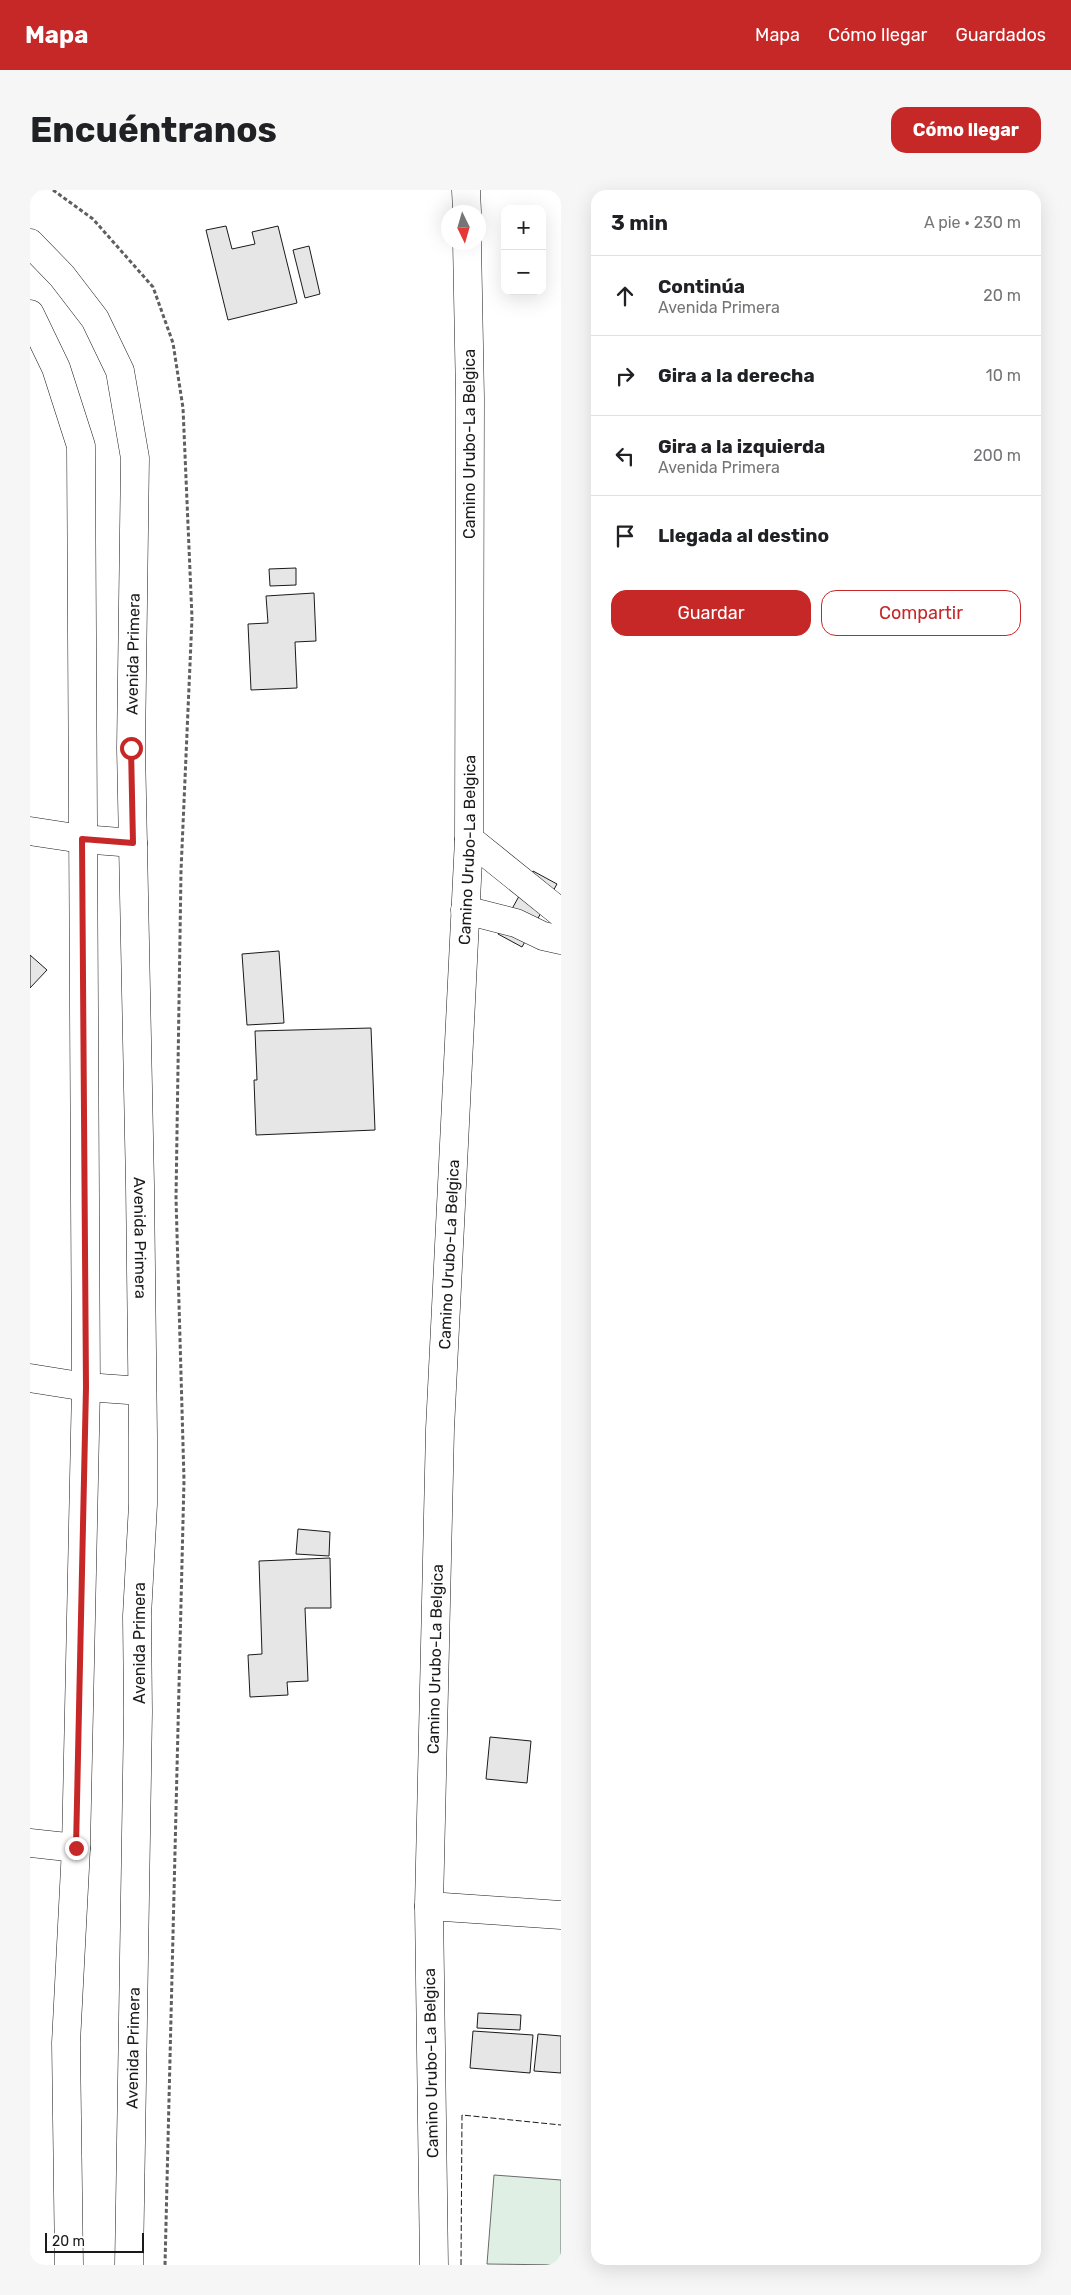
<!DOCTYPE html>
<html lang="es">
<head>
<meta charset="utf-8">
<style>
	body { margin:0; font-family:Rubik,sans-serif; background:#f6f6f6; color:#202124 }
	.controls { position:absolute; right:15px; top:15px; display:grid; overflow:hidden; border-radius:10px; box-shadow:0 5px 20px #0002 }
	.controls button { width:45px; height:45px; display:grid; place-items:center; padding:0; border:0; border-bottom:1px solid #e0e0e0; background:#fff; color:#202124; font:25px sans-serif }
	.compass { position:absolute; left:411px; top:15px; width:45px; height:45px; border-radius:50%; background:#fff; box-shadow:0 5px 20px #0002; rotate:175deg }
	.scale { position:absolute; left:15px; bottom:12px; width:99px; box-sizing:border-box; padding-left:5px; border:2px solid #1a1a1a; border-top:0; font-size:14px; line-height:18px; white-space:nowrap; color:#1a1a1a; -webkit-text-stroke:4px #fff; paint-order:stroke }
	.stop { position:absolute; width:15px; height:15px; margin:-11px; border:4px solid #c62828; border-radius:50%; background:#fff }
	.stop.end { background:#c62828; border-color:#fff; box-shadow:0 1px 5px #0008 }
	.list { margin:0; padding:0; list-style:none }
	h2 { display:flex; justify-content:space-between; align-items:center; height:65px; margin:0; padding:0 20px; font-size:21px }
	h2 small { font-size:16px; font-weight:400; color:#757577 }
	.list li { display:grid; grid-template-columns:32px 1fr auto; gap:15px; align-items:center; box-sizing:border-box; height:80px; padding:0 20px; border-top:1px solid #e0e0e0 }
	.list b { display:block; font-size:19px; white-space:nowrap }
	.list p { margin:0; font-size:16px; white-space:nowrap; color:#757577 }
	.list em { font-size:16px; font-style:normal; color:#757577 }
	.actions { display:flex; gap:10px; padding:15px 20px }
	.actions a { flex:1; padding:11px 0; border:1px solid #c62828; border-radius:15px; text-align:center; font-size:18px; color:#c62828 }
	.actions .main { background:#c62828; color:#fff }
	.icon { flex:none; width:28px; height:28px; fill:none; stroke:currentColor; stroke-width:2; stroke-linecap:round; stroke-linejoin:round }
	.map { position:relative; flex:none; width:531px; height:2075px; overflow:hidden; border-radius:15px }
	header { display:flex; align-items:center; gap:30px; box-sizing:border-box; height:70px; padding:0 25px; background:#c62828; color:#fff }
	header strong { font-size:24px }
	nav { display:flex; gap:28px; margin-inline-start:auto; font-size:18px }
	.intro { display:flex; align-items:center; justify-content:space-between; box-sizing:border-box; height:120px; padding:0 30px }
	h1 { margin:0; font-size:35px }
	.button { padding:12px 22px; border-radius:15px; background:#c62828; color:#fff; font-size:18px; font-weight:700 }
	main { display:flex; gap:30px; padding:0 30px }
	aside { flex:1; background:#fff; border-radius:15px; box-shadow:0 5px 20px #0002 }
	.map>svg:first-child { display:block }
	.green { fill:#e0efe3; stroke:#6a6a6a }
	.building { fill:#e6e6e6; stroke:#1a1a1a }
	.lines { fill:none; stroke-linecap:round; stroke-linejoin:round }
	.minor-casing { stroke:#1a1a1a; stroke-width:29 }
	.major-casing { stroke:#1a1a1a; stroke-width:29 }
	.path { stroke:#5f5f5f; stroke-width:3; stroke-dasharray:4 2.5; stroke-linecap:butt }
	.minor { stroke:#fff; stroke-width:28 }
	.major { stroke:#fff; stroke-width:28 }
	.fence { stroke:#1a1a1a; stroke-width:1; stroke-dasharray:6 2.5; stroke-linecap:butt }
	.route { stroke:#c62828; stroke-width:6 }
	.labels { text-anchor:middle; dominant-baseline:central; stroke-width:4; stroke-linejoin:round; paint-order:stroke }
	.street-label { font-size:16px; fill:#1a1a1a; stroke:#fff }
</style>
</head>
<body>
<header>
<strong>Mapa</strong>
<nav><a>Mapa</a><a>Cómo llegar</a><a>Guardados</a></nav>
</header>
<div class="intro"><h1>Encuéntranos</h1><a class="button">Cómo llegar</a></div>
<main>
<div class="map">
<svg width="531" height="2075" viewBox="0 0 531 2075">
	<rect width="100%" height="100%" fill="#fff"/>
	<polygon class="green" points="464,1985 531,1990 531,2075 457,2074"/>
	<g class="building">
		<polygon points="196,36 202,59 225,54 222,42 248,36 267,113 198,130 176,40"/>
		<polygon points="279,56 290,104 275,108 263,60"/>
		<polygon points="266,378 266,395 240,396 239,379"/>
		<polygon points="284,403 286,451 265,452 267,498 221,500 218,434 238,433 236,406"/>
		<polygon points="503,681 527,694 492,757 468,744"/>
		<polygon points="249,761 254,833 217,835 212,764"/>
		<polygon points="0,765 17,780 0,798"/>
		<polygon points="341,838 345,940 226,945 224,890 227,890 225,841"/>
		<polygon points="268,1339 300,1342 299,1366 266,1364"/>
		<polygon points="300,1368 301,1418 275,1418 278,1491 257,1492 258,1505 220,1507 218,1465 232,1464 229,1371"/>
		<polygon points="460,1547 501,1551 497,1593 456,1589"/>
		<polygon points="448,1823 491,1825 490,1840 447,1838"/>
		<polygon points="443,1841 503,1845 500,1883 440,1878"/>
		<polygon points="508,1844 531,1846 531,1883 504,1881"/>
	</g>
	<g class="lines">
		<g class="minor-casing">
			<g id="minor">
				<path id="s1" d="M0 53 32 86 65 129 90 181 105 268 101 558 110 995 113 1247V1314L107 1426 108 1522 99 2075"/>
				<polyline points="0,124 26,178 51,256 56,1197 46,1658 36,1853 39,2075"/>
				<polyline points="0,641 52,649 103,653"/>
				<polyline points="439,649 531,723"/>
				<polyline points="435,720 486,733 513,746 531,750"/>
				<polyline points="0,1188 56,1197 112,1201"/>
				<polyline points="0,1653 46,1658"/>
				<polyline points="399,1716 531,1725"/>
			</g>
		</g>
		<g class="major-casing">
			<g id="major">
				<polyline points="436,0 437,22"/>
				<path id="s2" d="M404 2075 399 1716 410 1239 439 649 440 207 437 52"/>
			</g>
		</g>
		<polyline class="path" points="23,0 63,29 123,97 143,153 153,218 162,428 151,681 146,1008 154,1290 135,2075"/>
		<use href="#minor" class="minor"/>
		<use href="#major" class="major"/>
		<polyline class="fence" points="431,2075 432,1925 531,1935"/>
	</g>
	<g class="lines">
		<polyline class="route" points="46,1658 56,1197 52,649 103,653 101,558"/>
	</g>
	<g class="labels">
		<g class="street-label">
			<text transform="translate(439 254) rotate(-90)">Camino Urubo-La Belgica</text>
			<text transform="translate(103 464) rotate(-89)">Avenida Primera</text>
			<text stroke="none"><textPath href="#s2" startOffset="1416">Camino Urubo-La Belgica</textPath></text>
			<text stroke="none"><textPath href="#s1" startOffset="1026">Avenida Primera</textPath></text>
			<text stroke="none"><textPath href="#s2" startOffset="1011">Camino Urubo-La Belgica</textPath></text>
			<text transform="translate(109 1453) rotate(-90)">Avenida Primera</text>
			<text stroke="none"><textPath href="#s2" startOffset="606">Camino Urubo-La Belgica</textPath></text>
			<text transform="translate(103 1858) rotate(-89)">Avenida Primera</text>
			<text transform="translate(401 1873) rotate(-91)">Camino Urubo-La Belgica</text>
		</g>
	</g>
</svg>
<div class="controls">
<button>+</button>
<button>−</button>
</div>
<svg class="compass" viewBox="-18 -18 36 36"><path d="M0-13l5 13h-10z" fill="#e53935"/><path d="M0 13l5-13h-10z" fill="#757577"/></svg>
<div class="scale">20 m</div>
<div class="stop" style="left:101px;top:558px"></div>
<div class="stop end" style="left:46px;top:1658px"></div>
</div>
<aside>
<h2>3 min<small>A pie · 230 m</small></h2>
<ul class="list">
<li><svg class="icon" aria-label="ahead" viewBox="0 0 24 24"><path d="M12 20V5M6 11l6-6 6 6"/></svg><div><b>Continúa</b><p>Avenida Primera</p></div><em>20 m</em></li>
<li><svg class="icon" aria-label="right" viewBox="0 0 24 24"><path d="M7 20v-9h11M14 6l5 5-5 5"/></svg><div><b>Gira a la derecha</b></div><em>10 m</em></li>
<li><svg class="icon" aria-label="left" viewBox="0 0 24 24"><path d="M17 20v-9H6M10 6l-5 5 5 5"/></svg><div><b>Gira a la izquierda</b><p>Avenida Primera</p></div><em>200 m</em></li>
<li><svg class="icon" aria-label="arrive" viewBox="0 0 24 24"><path d="M6 21V4h12l-3 4 3 4H6"/></svg><div><b>Llegada al destino</b></div></li>
</ul>
<div class="actions"><a class="main">Guardar</a><a>Compartir</a></div>
</aside>
</main>
</body>
</html>
